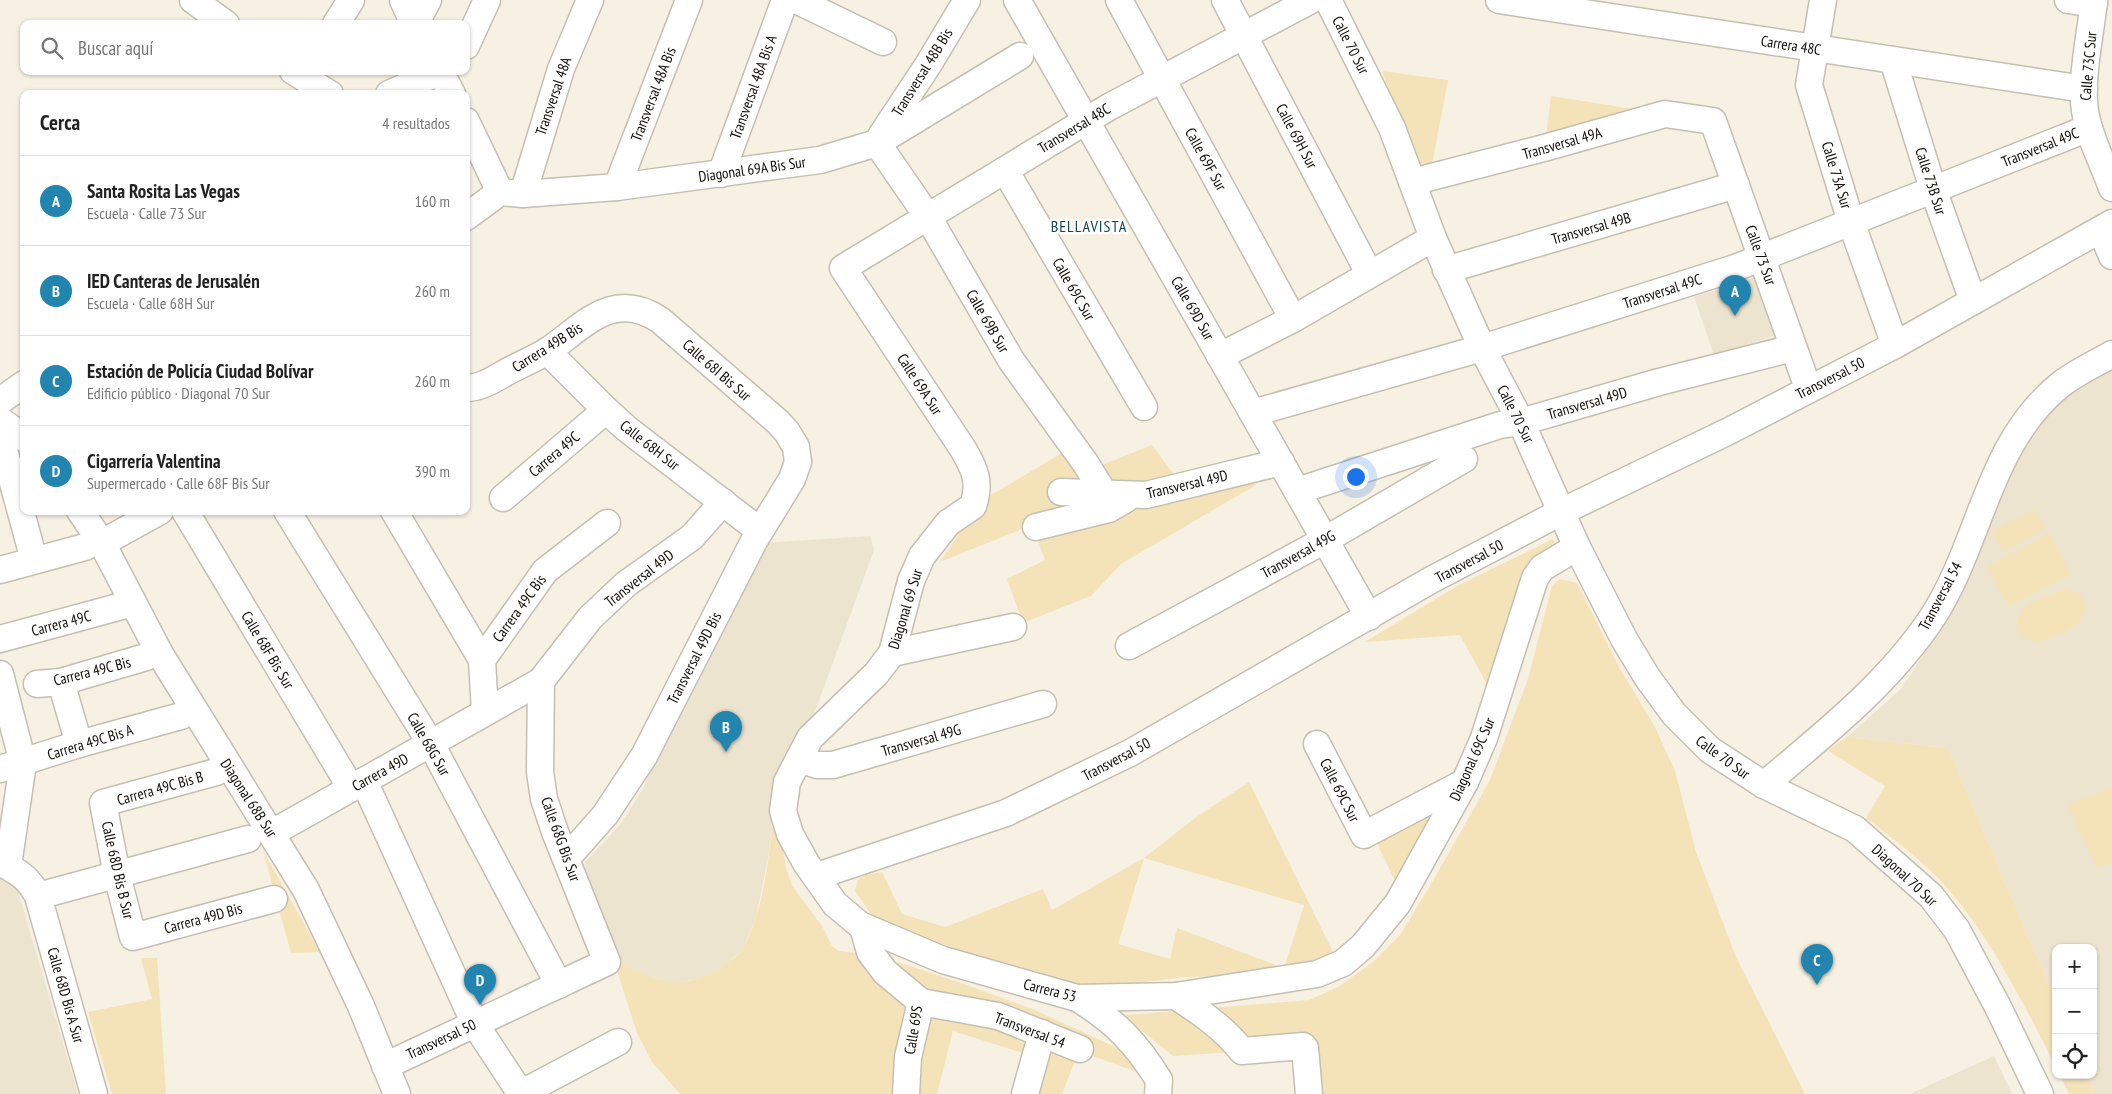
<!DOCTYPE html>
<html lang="es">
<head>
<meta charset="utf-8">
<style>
	body { margin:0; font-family:"PT Sans Narrow",sans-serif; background:#f6f6f6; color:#222 }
	.controls { position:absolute; right:15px; bottom:15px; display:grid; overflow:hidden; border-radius:10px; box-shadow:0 1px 4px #0004 }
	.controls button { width:45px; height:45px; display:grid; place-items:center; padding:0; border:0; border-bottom:1px solid #e0e0e0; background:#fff; color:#222; font:25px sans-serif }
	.you { position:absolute; left:1355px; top:476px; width:18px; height:18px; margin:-12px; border:4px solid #fff; border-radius:50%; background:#1a73e8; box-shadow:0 0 0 8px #1a73e833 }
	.badge { display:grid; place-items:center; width:32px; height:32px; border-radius:50%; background:#2285b0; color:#fff; font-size:16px; font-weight:700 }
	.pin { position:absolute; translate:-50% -41px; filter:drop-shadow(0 1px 2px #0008) }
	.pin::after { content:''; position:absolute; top:26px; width:18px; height:15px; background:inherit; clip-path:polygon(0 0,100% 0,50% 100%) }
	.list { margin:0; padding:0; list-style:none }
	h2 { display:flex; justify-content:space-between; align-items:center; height:65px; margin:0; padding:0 20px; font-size:21px }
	h2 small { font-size:16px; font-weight:400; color:#767676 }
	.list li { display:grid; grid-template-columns:32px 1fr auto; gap:15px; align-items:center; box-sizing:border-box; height:90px; padding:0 20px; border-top:1px solid #e0e0e0 }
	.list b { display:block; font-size:19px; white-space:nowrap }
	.list p { margin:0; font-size:16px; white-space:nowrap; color:#767676 }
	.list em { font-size:16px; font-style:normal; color:#767676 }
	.icon { flex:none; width:28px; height:28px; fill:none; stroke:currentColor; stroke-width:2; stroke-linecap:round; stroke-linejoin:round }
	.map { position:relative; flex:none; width:2112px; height:1094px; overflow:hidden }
	.search { position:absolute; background:#fff; box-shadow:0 1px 4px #0004; left:20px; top:20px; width:450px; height:55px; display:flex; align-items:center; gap:12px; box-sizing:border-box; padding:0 18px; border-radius:10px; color:#767676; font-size:19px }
	.panel { position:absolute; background:#fff; box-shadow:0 1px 4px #0004; left:20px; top:90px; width:450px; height:425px; border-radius:10px }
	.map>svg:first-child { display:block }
	.built { fill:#ece4cf }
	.green { fill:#f4e3b8; fill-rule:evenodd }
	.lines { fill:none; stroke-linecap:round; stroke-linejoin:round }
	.minor-casing { stroke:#c5bfb2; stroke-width:29 }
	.minor { stroke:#fff; stroke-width:26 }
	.labels { text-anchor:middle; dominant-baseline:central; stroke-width:5; stroke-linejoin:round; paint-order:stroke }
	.street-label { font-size:15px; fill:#0d0b07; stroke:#fff }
	.neighbourhood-label { font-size:16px; letter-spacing:1px; fill:#154257; stroke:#fff }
</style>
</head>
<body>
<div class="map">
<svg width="2112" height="1094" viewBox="0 0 2112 1094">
	<rect width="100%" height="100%" fill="#f7f1e3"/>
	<g class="built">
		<polygon points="1757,277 1776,335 1714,355 1694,297"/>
		<polygon points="2112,365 2112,1094 2095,1094 2087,1075 2093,1075 2093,948 2056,948 2056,1001 1948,748 1847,737 1901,689 1941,628 2028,434 2061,397"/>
		<polygon points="870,536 874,550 813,717 789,762 774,802 768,859 756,918 742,951 707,977 674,983 641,974 613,958 586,892 585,862 620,825 644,787 661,742 761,543"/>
		<polygon points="0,878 17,888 78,1094 0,1094"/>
		<polygon points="1994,1056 2012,1094 1910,1094"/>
	</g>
	<g class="green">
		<polygon points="1382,71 1448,80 1431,170 1419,174"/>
		<polygon points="1551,96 1647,111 1546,137"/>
		<polygon points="1152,445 1178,480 1244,480 1256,485 1121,564 1091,596 1023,623 1007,579 1045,560 1032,525 940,562 981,501 1067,450 1082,473"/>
		<polygon points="2035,509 2046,529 2003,552 1992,531"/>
		<polygon points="2049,533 2071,574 2009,607 1987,567"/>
		<polygon points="1553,539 1557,549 1488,686 1460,635 1365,642 1457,586"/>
		<polygon points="1560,579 1577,583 1620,669 1654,725 1675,771 1696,852 1736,957 1805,1094 1318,1094 1312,1047 1173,1056 1141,1030 1114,1016 1309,1000 1338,987 1373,962 1400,935 1430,886 1490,780 1528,679 1552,586"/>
		<path d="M2064 589C2073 590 2083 593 2085 603 2088 628 2056 634 2038 643L2027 639 2017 631C2016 601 2040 600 2064 589Z"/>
		<path d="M1847 737 1948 748 2056 1001V1067C2024 1004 1989 934 1942 882 1919 858 1892 838 1866 818L1885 786 1828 751Z"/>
		<path d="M1249 782 1335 956 1277 975 1185 977 1106 987 1070 986 995 964 873 917 855 891 858 880 865 875 882 872 902 914 945 927 1043 889 1052 910 1144 858 1195 818ZM1144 858 1304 905 1284 968 1177 928 1170 959 1118 944Z"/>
		<polygon points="2112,786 2112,863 2097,869 2068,805"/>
		<path d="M774 802 786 867 792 886 822 926 832 946 839 951 866 954 904 964 964 984 1035 1010 1117 1048 1134 1059 1145 1075 1079 1051 1062 1094H1022L1032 1056 953 1031 937 1094H680L652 1062 637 1033 613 958C650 980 684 994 722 966 728 961 738 956 742 950 766 909 770 847 774 802Z"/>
		<polygon points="1439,808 1395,881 1375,839"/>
		<polygon points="263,851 320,952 291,953"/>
		<polygon points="141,958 157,958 166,1094 112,1094 88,1012 152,999"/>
		<polygon points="2060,1075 2087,1075 2095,1094 2069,1094"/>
	</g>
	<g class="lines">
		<g class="minor-casing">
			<g id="minor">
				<polyline points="193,0 226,24"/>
				<polyline points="403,0 414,24"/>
				<polyline points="796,0 883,42"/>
				<polyline points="1017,0 1369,617"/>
				<polyline points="1119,0 1293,319"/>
				<polyline points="1225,0 1369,273"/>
				<path d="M1311 0 1109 107 843 268 963 449C975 469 981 483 973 506L948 523 922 556 911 581 892 653 876 674 810 738 787 782 783 811 790 834 806 863 835 904 860 925 943 960 1077 998 1176 996 1317 974 1343 963 1363 946 1398 903 1465 782 1484 738 1535 578 1542 568 1577 547"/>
				<polyline points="1328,0 1392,128 1433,238 1482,348 1521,422 1577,547 1624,639 1647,677 1674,714 1710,750 1764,785 1855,829 1931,896 1957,930 1998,1007 2040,1094"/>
				<polyline points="1499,0 2084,89"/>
				<polyline points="1823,0 1809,85 1851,222 1895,345"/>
				<polyline points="2068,0 2094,4"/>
				<path d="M2094 0C2091 32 2080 80 2085 111 2089 137 2103 163 2112 188"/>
				<polyline points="336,24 351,0"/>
				<polyline points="415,24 428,0"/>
				<polyline points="466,46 487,0"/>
				<polyline points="1893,60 1933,189 1973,301"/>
				<polyline points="293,71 330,94"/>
				<polyline points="440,71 452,94"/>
				<polyline points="389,94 441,71"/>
				<polyline points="466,121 500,192"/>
				<polyline points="881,136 928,65 967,0"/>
				<polyline points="877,143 928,217 1011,360 1086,464 1105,495"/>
				<polyline points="1005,170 1144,407"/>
				<polyline points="721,174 785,0"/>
				<polyline points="1412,182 1544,148 1665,114 1713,121 1808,388"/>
				<polyline points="617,187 689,0"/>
				<polyline points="523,194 561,69 590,0"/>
				<polyline points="466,217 500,192 523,194 617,187 820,160 877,143 1020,56"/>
				<polyline points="2101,230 2112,256"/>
				<polyline points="1446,270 1736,185"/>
				<polyline points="547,351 606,410 627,429 760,531"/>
				<polyline points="1220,356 1293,319 1433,238"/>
				<path d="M466 388C480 388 493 380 505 373 519 365 535 359 549 350 585 325 613 289 660 320L778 422 787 432 796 447 798 462 792 479 754 541 644 756 605 815 567 858"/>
				<polyline points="0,401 24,384"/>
				<polyline points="1253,413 1482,348 1735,268 2089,128"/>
				<polyline points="0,420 24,438"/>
				<polyline points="0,435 34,560"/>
				<polyline points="1297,491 1500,425 1521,422 1659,382 1793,348"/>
				<polyline points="1061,492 1146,495 1281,462"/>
				<polyline points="503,498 606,410"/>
				<polyline points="80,511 102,543 160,654 306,890 361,1006 397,1094"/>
				<polyline points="185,511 351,788"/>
				<polyline points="287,511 431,744 559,985"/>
				<polyline points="394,511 482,660 485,712"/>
				<polyline points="1036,527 1109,509 1126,499"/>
				<polyline points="102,543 160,511"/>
				<polyline points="0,570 85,547"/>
				<polyline points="0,639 122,606"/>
				<polyline points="1129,646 1325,540 1464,459"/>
				<polyline points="892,653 1013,627"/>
				<polyline points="482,660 545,571 607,523"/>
				<polyline points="0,674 23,763 8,866"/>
				<polyline points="61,682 79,744"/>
				<polyline points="37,684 61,682 146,657"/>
				<polyline points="1317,744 1364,835 1465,782"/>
				<polyline points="799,759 817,765 833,765 1043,704"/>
				<polyline points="0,769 79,744 181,716"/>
				<polyline points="216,772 103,803 117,875 133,937 274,899"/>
				<polyline points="364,781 475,1024 521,1094"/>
				<path d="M1764 785C1824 734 1888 684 1932 618 1981 543 1987 444 2060 385 2075 373 2095 364 2112 354"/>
				<polyline points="272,833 541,681 590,618 626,584 692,537 723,502"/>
				<path d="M0 862C19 873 27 876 38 896L94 1094"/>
				<polyline points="817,876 1006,813 1130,753 1431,580 1561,512 1729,431 1895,345 2112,223"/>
				<polyline points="38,896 248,839"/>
				<polyline points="863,927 870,952 885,972 921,1002 908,1057 906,1094"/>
				<path d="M1176 996C1200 1012 1223 1027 1242 1051L1303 1046 1305 1048 1309 1094"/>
				<path d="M1077 998C1115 1021 1136 1043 1159 1080L1158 1094"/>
				<polyline points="921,1002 998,1016 1080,1049"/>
				<polyline points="385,1066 607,962 555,832 544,799 540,772 541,681"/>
				<polyline points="520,1094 618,1042"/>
				<polyline points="1025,1094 1042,1033"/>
			</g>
		</g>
		<use href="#minor" class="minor"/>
	</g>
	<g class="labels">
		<g class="street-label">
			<text transform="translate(1351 45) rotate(63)">Calle 70 Sur</text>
			<text transform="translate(1791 45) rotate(9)">Carrera 48C</text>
			<text transform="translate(2088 66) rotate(-85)">Calle 73C Sur</text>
			<text transform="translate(922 72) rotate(-58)">Transversal 48B Bis</text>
			<text transform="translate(753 87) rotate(-70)">Transversal 48A Bis A</text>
			<text transform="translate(653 94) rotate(-69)">Transversal 48A Bis</text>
			<text transform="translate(553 96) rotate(-71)">Transversal 48A</text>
			<text transform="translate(1074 128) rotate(-31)">Transversal 48C</text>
			<text transform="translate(1297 136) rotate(62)">Calle 69H Sur</text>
			<text transform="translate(1562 143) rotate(-16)">Transversal 49A</text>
			<text transform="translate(2040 147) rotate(-22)">Transversal 49C</text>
			<text transform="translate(1206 159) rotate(61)">Calle 69F Sur</text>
			<text transform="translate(752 169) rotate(-8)">Diagonal 69A Bis Sur</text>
			<text transform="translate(1837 175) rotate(73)">Calle 73A Sur</text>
			<text transform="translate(1931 181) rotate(72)">Calle 73B Sur</text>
			<text transform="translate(1591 228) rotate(-16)">Transversal 49B</text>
			<text transform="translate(1761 255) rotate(70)">Calle 73 Sur</text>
			<text transform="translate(1074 289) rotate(60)">Calle 69C Sur</text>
			<text transform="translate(1662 291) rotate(-18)">Transversal 49C</text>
			<text transform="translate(1193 308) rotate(60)">Calle 69D Sur</text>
			<text transform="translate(988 321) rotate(60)">Calle 69B Sur</text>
			<text transform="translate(547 347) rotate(-32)">Carrera 49B Bis</text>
			<text transform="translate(717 370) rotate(41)">Calle 68I Bis Sur</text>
			<text transform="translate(1830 378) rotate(-27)">Transversal 50</text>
			<text transform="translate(920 384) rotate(57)">Calle 69A Sur</text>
			<text transform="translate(1587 403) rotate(-16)">Transversal 49D</text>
			<text transform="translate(1516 414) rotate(63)">Calle 70 Sur</text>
			<text transform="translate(650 445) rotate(38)">Calle 68H Sur</text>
			<text transform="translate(554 454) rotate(-40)">Carrera 49C</text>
			<text transform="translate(1187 484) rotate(-13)">Transversal 49D</text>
			<text transform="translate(1298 554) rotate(-29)">Transversal 49G</text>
			<text transform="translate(1469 561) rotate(-28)">Transversal 50</text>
			<text transform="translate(639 578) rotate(-38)">Transversal 49D</text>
			<text transform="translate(1940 596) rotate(-62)">Transversal 54</text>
			<text transform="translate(519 608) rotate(-54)">Carrera 49C Bis</text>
			<text transform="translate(905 609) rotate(-73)">Diagonal 69 Sur</text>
			<text transform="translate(61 623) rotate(-15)">Carrera 49C</text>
			<text transform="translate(268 650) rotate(59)">Calle 68F Bis Sur</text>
			<text transform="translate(694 658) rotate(-63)">Transversal 49D Bis</text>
			<text transform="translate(92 671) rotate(-14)">Carrera 49C Bis</text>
			<text transform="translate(921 740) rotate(-16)">Transversal 49G</text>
			<text transform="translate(90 742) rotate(-17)">Carrera 49C Bis A</text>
			<text transform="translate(429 744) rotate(60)">Calle 68G Sur</text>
			<text transform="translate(1723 757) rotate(36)">Calle 70 Sur</text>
			<text transform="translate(1116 759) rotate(-28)">Transversal 50</text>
			<text transform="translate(1472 759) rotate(-66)">Diagonal 69C Sur</text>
			<text transform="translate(380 772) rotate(-29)">Carrera 49D</text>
			<text transform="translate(160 788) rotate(-16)">Carrera 49C Bis B</text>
			<text transform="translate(1340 790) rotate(63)">Calle 69C Sur</text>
			<text transform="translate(249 798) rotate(57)">Diagonal 68B Sur</text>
			<text transform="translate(561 839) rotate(70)">Calle 68G Bis Sur</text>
			<text transform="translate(118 870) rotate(77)">Calle 68D Bis B Sur</text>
			<text transform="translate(1905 875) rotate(43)">Diagonal 70 Sur</text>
			<text transform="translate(203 918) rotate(-15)">Carrera 49D Bis</text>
			<text transform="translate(1050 990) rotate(14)">Carrera 53</text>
			<text transform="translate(66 995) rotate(74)">Calle 68D Bis A Sur</text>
			<text transform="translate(913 1030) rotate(-81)">Calle 69S</text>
			<text transform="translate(1030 1030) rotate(21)">Transversal 54</text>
			<text transform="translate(441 1039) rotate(-25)">Transversal 50</text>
		</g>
		<g class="neighbourhood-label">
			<text x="1089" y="226">BELLAVISTA</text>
		</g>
	</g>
</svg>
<div class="controls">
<button>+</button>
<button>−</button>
<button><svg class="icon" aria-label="locate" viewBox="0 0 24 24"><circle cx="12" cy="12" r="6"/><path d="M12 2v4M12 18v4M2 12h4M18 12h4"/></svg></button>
</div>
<div class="you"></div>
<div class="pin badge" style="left:1735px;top:316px">A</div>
<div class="pin badge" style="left:726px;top:752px">B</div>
<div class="pin badge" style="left:1817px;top:985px">C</div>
<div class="pin badge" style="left:480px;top:1005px">D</div>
<div class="search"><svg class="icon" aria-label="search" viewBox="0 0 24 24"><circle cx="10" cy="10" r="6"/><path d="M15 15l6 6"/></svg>Buscar aquí</div>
<section class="panel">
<h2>Cerca<small>4 resultados</small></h2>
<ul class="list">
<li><span class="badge">A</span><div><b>Santa Rosita Las Vegas</b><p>Escuela · Calle 73 Sur</p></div><em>160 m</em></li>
<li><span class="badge">B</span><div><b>IED Canteras de Jerusalén</b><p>Escuela · Calle 68H Sur</p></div><em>260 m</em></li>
<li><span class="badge">C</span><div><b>Estación de Policía Ciudad Bolívar</b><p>Edificio público · Diagonal 70 Sur</p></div><em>260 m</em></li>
<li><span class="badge">D</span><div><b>Cigarrería Valentina</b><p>Supermercado · Calle 68F Bis Sur</p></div><em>390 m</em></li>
</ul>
</section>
</div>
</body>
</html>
